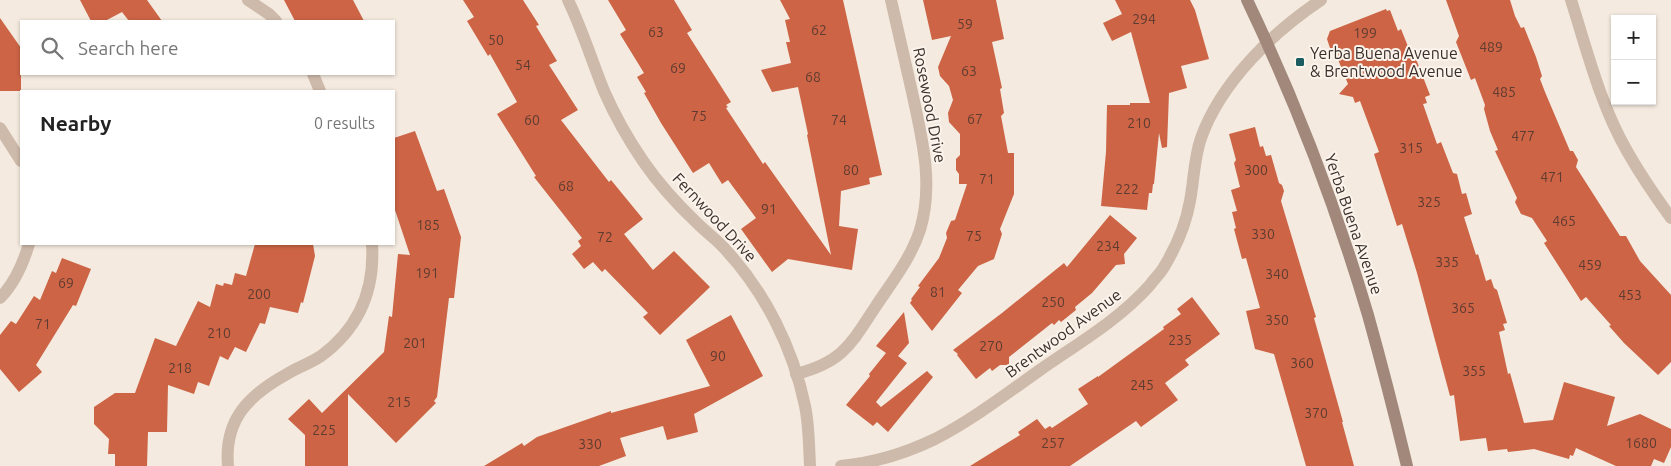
<!DOCTYPE html>
<html lang="en">
<head>
<meta charset="utf-8">
<style>
	body { margin:0; font-family:Ubuntu,sans-serif; background:#f6f6f6; color:#222 }
	.controls { position:absolute; right:15px; top:15px; display:grid; overflow:hidden; border-radius:0px; box-shadow:0 1px 4px #0004 }
	.controls button { width:45px; height:45px; display:grid; place-items:center; padding:0; border:0; border-bottom:1px solid #e0e0e0; background:#fff; color:#222; font:25px sans-serif }
	.list { margin:0; padding:0; list-style:none }
	h2 { display:flex; justify-content:space-between; align-items:center; height:65px; margin:0; padding:0 20px; font-size:21px }
	h2 small { font-size:16px; font-weight:400; color:#767676 }
	.icon { flex:none; width:28px; height:28px; fill:none; stroke:currentColor; stroke-width:2; stroke-linecap:round; stroke-linejoin:round }
	.map { position:relative; flex:none; width:1671px; height:466px; overflow:hidden }
	.search { position:absolute; background:#fff; box-shadow:0 1px 4px #0004; left:20px; top:20px; width:375px; height:55px; display:flex; align-items:center; gap:12px; box-sizing:border-box; padding:0 18px; border-radius:0px; color:#767676; font-size:19px }
	.panel { position:absolute; background:#fff; box-shadow:0 1px 4px #0004; left:20px; top:90px; width:375px; height:155px; border-radius:0px }
	.map>svg:first-child { display:block }
	.building { fill:#cc6445 }
	.lines { fill:none; stroke-linecap:round; stroke-linejoin:round }
	.street { stroke:#cebaaa; stroke-width:12 }
	.secondary { stroke:#a2887b; stroke-width:12 }
	.poi-dot { fill:#1c5b5f; stroke:#fbf4ec; stroke-width:2 }
	.labels { text-anchor:middle; dominant-baseline:central; stroke-width:4; stroke-linejoin:round; paint-order:stroke }
	.number-label { font-size:14px; fill:#5f3c31 }
	.poi-label { font-size:16px; fill:#3b2f2a; stroke:#fbf4ec; text-anchor:start }
	.street-label { font-size:16px; fill:#3b2f2a; stroke:#fbf4ec }
</style>
</head>
<body>
<div class="map">
<svg width="1671" height="466" viewBox="0 0 1671 466">
	<rect width="100%" height="100%" fill="#f4eadf"/>
	<g class="building">
		<polygon points="80,0 147,0 162,21 129,21 122,12 105,21 91,21"/>
		<polygon points="284,0 353,0 364,21 295,21"/>
		<polygon points="463,0 523,0 539,25 536,26 557,61 549,65 578,110 561,120 609,182 611,180 643,219 624,234 653,270 674,251 710,287 660,335 643,317 648,313 605,269 602,272 593,262 584,269 572,254 581,246 578,241 582,238 534,177 536,176 497,114 517,102 490,54 488,56 467,21 474,17"/>
		<polygon points="608,0 674,0 692,30 687,33 731,102 726,105 728,107 726,108 763,164 765,162 831,255 807,135 808,134 798,87 772,92 761,70 791,63 786,42 790,42 785,20 790,19 780,0 843,0 882,175 869,178 870,184 841,191 839,226 858,229 852,270 788,259 772,272 741,229 756,218 728,180 722,184 709,163 693,173 661,123 644,93 646,92 637,77 644,73 620,34 626,30"/>
		<polygon points="923,0 996,0 1004,39 992,42 1002,88 1000,89 1004,113 1001,116 1008,153 1014,153 1014,194 1000,229 1002,234 994,259 978,266 958,290 962,293 932,331 910,303 912,300 911,299 920,287 918,286 939,258 947,238 946,233 951,221 955,220 967,184 959,184 959,174 956,170 956,159 960,155 960,134 949,122 948,113 953,100 949,86 940,76 938,67 951,36 932,40"/>
		<polygon points="1115,0 1190,0 1195,10 1209,59 1181,66 1187,88 1169,93 1167,147 1162,148 1159,133 1154,184 1153,184 1152,193 1149,193 1147,210 1101,206 1106,152 1107,105 1130,105 1130,103 1150,103 1131,32 1112,41 1103,23 1122,14"/>
		<polygon points="1446,0 1510,0 1515,16 1521,28 1524,27 1536,57 1542,76 1540,79 1545,92 1570,151 1573,151 1578,160 1576,167 1620,236 1626,236 1640,261 1671,295 1671,362 1658,375 1624,343 1609,326 1611,325 1586,297 1581,301 1544,243 1547,241 1532,218 1521,214 1515,202 1517,198 1495,151 1498,150 1490,131 1484,109 1485,105 1475,78 1471,80 1456,42 1459,36"/>
		<polygon points="1386,9 1387,11 1390,10 1398,31 1401,29 1413,59 1416,59 1430,95 1425,97 1427,103 1423,104 1437,144 1441,142 1453,173 1457,174 1462,194 1466,193 1472,214 1464,217 1476,255 1478,254 1486,281 1491,279 1494,288 1497,290 1507,323 1503,324 1505,330 1499,332 1508,374 1510,373 1524,423 1553,420 1564,382 1615,397 1607,426 1640,414 1671,429 1671,447 1664,463 1654,459 1651,466 1616,466 1576,448 1573,456 1570,455 1569,459 1534,449 1508,452 1507,449 1488,451 1486,438 1460,441 1454,395 1450,396 1417,273 1402,224 1397,226 1374,154 1379,152 1360,101 1355,103 1353,97 1339,94 1348,84 1335,52 1330,48 1327,39 1330,31"/>
		<polygon points="0,18 21,48 21,91 0,91"/>
		<polygon points="1255,127 1260,147 1263,146 1266,156 1271,155 1279,183 1282,185 1284,191 1281,201 1312,304 1316,317 1314,318 1343,422 1342,422 1354,466 1306,466 1274,354 1255,349 1246,311 1260,308 1246,258 1242,259 1234,229 1236,228 1232,212 1237,211 1231,190 1240,187 1234,163 1236,160 1229,134"/>
		<polygon points="415,131 437,191 444,189 461,237 454,298 449,298 437,397 434,401 436,403 396,443 348,394 348,466 305,466 305,435 288,419 309,399 322,413 384,352 389,316 392,317 398,254 410,255 394,207 394,138"/>
		<polygon points="1110,215 1137,238 1124,254 1125,264 1116,265 1092,293 1075,307 1076,310 1061,322 1059,320 1054,325 1052,323 1009,357 1009,365 1000,365 992,371 990,368 976,379 957,355 958,354 953,350 1002,313 1064,263 1067,267"/>
		<polygon points="255,244 313,244 315,256 303,303 301,302 298,313 270,307 265,324 260,323 246,352 235,347 228,360 220,356 209,386 198,382 194,394 168,385 167,432 148,432 147,466 115,466 115,454 108,454 109,439 94,424 94,407 115,393 135,393 155,338 176,346 198,301 210,307 216,284 223,286 224,283 232,285 235,273 246,276"/>
		<polygon points="62,258 91,269 76,306 73,305 36,365 42,372 19,392 0,369 0,335 11,321 16,324 34,296 40,300 52,271 56,273"/>
		<polygon points="1192,297 1220,334 1185,360 1189,365 1165,383 1178,400 1141,427 1136,421 1070,466 970,466 1020,435 1018,432 1037,419 1045,429 1050,426 1052,428 1088,404 1078,389 1098,376 1098,377 1164,329 1163,327 1181,314 1177,309"/>
		<polygon points="904,312 909,343 898,356 907,363 876,402 881,407 927,371 933,377 888,432 877,422 873,426 846,405 870,376 869,374 886,353 876,346"/>
		<polygon points="731,315 763,376 694,414 698,432 667,440 663,426 620,438 626,456 599,466 484,466 522,443 524,446 537,437 611,411 611,413 710,386 686,340"/>
	</g>
	<g class="lines">
		<g class="street">
			<polyline points="248,0 269,14 276,21"/>
			<path d="M568 0C582 29 592 61 604 91 615 116 628 139 643 161 658 183 678 205 697 223 706 232 717 240 725 249 765 292 793 348 805 406 809 425 809 446 810 466"/>
			<path d="M1571 0C1587 50 1600 104 1627 151 1640 174 1655 196 1671 218"/>
			<polyline points="313,74 320,91"/>
			<polyline points="0,128 21,161"/>
			<path d="M0 298C15 283 23 264 29 244"/>
			<path d="M796 374C843 362 851 344 876 306 892 282 911 258 920 230 934 184 922 138 912 92 905 62 898 31 891 0"/>
			<path d="M228 466C224 419 249 395 287 374 298 367 311 363 321 356 359 328 375 291 372 244"/>
			<path d="M841 466C874 463 906 453 935 439 972 420 1006 394 1040 370 1077 344 1119 320 1150 285 1154 279 1160 274 1164 267 1176 247 1186 224 1190 201 1194 180 1194 158 1201 138 1221 82 1273 32 1321 0"/>
		</g>
		<path class="secondary" d="M1247 0C1296 102 1336 207 1368 315 1382 365 1395 416 1407 466"/>
	</g>
	<rect class="poi-dot" x="1295" y="57" width="10" height="10" rx="2.5"/>
	<g class="labels">
		<g class="number-label">
			<text x="1144" y="19">294</text>
			<text x="965" y="24">59</text>
			<text x="819" y="30">62</text>
			<text x="656" y="32">63</text>
			<text x="1365" y="33">199</text>
			<text x="496" y="40">50</text>
			<text x="1491" y="47">489</text>
			<text x="523" y="65">54</text>
			<text x="678" y="68">69</text>
			<text x="969" y="71">63</text>
			<text x="813" y="77">68</text>
			<text x="1504" y="92">485</text>
			<text x="699" y="116">75</text>
			<text x="975" y="119">67</text>
			<text x="532" y="120">60</text>
			<text x="839" y="120">74</text>
			<text x="1139" y="123">210</text>
			<text x="1523" y="136">477</text>
			<text x="1411" y="148">315</text>
			<text x="851" y="170">80</text>
			<text x="1256" y="170">300</text>
			<text x="1552" y="177">471</text>
			<text x="987" y="179">71</text>
			<text x="566" y="186">68</text>
			<text x="1127" y="189">222</text>
			<text x="1429" y="202">325</text>
			<text x="769" y="209">91</text>
			<text x="1564" y="221">465</text>
			<text x="428" y="225">185</text>
			<text x="1263" y="234">330</text>
			<text x="974" y="236">75</text>
			<text x="605" y="237">72</text>
			<text x="1108" y="246">234</text>
			<text x="1447" y="262">335</text>
			<text x="1590" y="265">459</text>
			<text x="427" y="273">191</text>
			<text x="1277" y="274">340</text>
			<text x="66" y="283">69</text>
			<text x="938" y="292">81</text>
			<text x="259" y="294">200</text>
			<text x="1630" y="295">453</text>
			<text x="1053" y="302">250</text>
			<text x="1463" y="308">365</text>
			<text x="1277" y="320">350</text>
			<text x="43" y="324">71</text>
			<text x="219" y="333">210</text>
			<text x="1180" y="340">235</text>
			<text x="415" y="343">201</text>
			<text x="991" y="346">270</text>
			<text x="718" y="356">90</text>
			<text x="1302" y="363">360</text>
			<text x="180" y="368">218</text>
			<text x="1474" y="371">355</text>
			<text x="1142" y="385">245</text>
			<text x="399" y="402">215</text>
			<text x="1316" y="413">370</text>
			<text x="324" y="430">225</text>
			<text x="1053" y="443">257</text>
			<text x="1641" y="443">1680</text>
			<text x="590" y="444">330</text>
		</g>
		<g class="poi-label">
			<text x="1310" y="53">Yerba Buena Avenue<tspan x="1310" dy="18">&amp; Brentwood Avenue</tspan></text>
		</g>
		<g class="street-label">
			<text transform="translate(930 105) rotate(79)">Rosewood Drive</text>
			<text transform="translate(715 217) rotate(47)">Fernwood Drive</text>
			<text transform="translate(1354 224) rotate(71)">Yerba Buena Avenue</text>
			<text transform="translate(1063 333) rotate(-36)">Brentwood Avenue</text>
		</g>
	</g>
</svg>
<div class="controls">
<button>+</button>
<button>−</button>
</div>
<div class="search"><svg class="icon" aria-label="search" viewBox="0 0 24 24"><circle cx="10" cy="10" r="6"/><path d="M15 15l6 6"/></svg>Search here</div>
<section class="panel">
<h2>Nearby<small>0 results</small></h2>
<ul class="list">
</ul>
</section>
</div>
</body>
</html>
